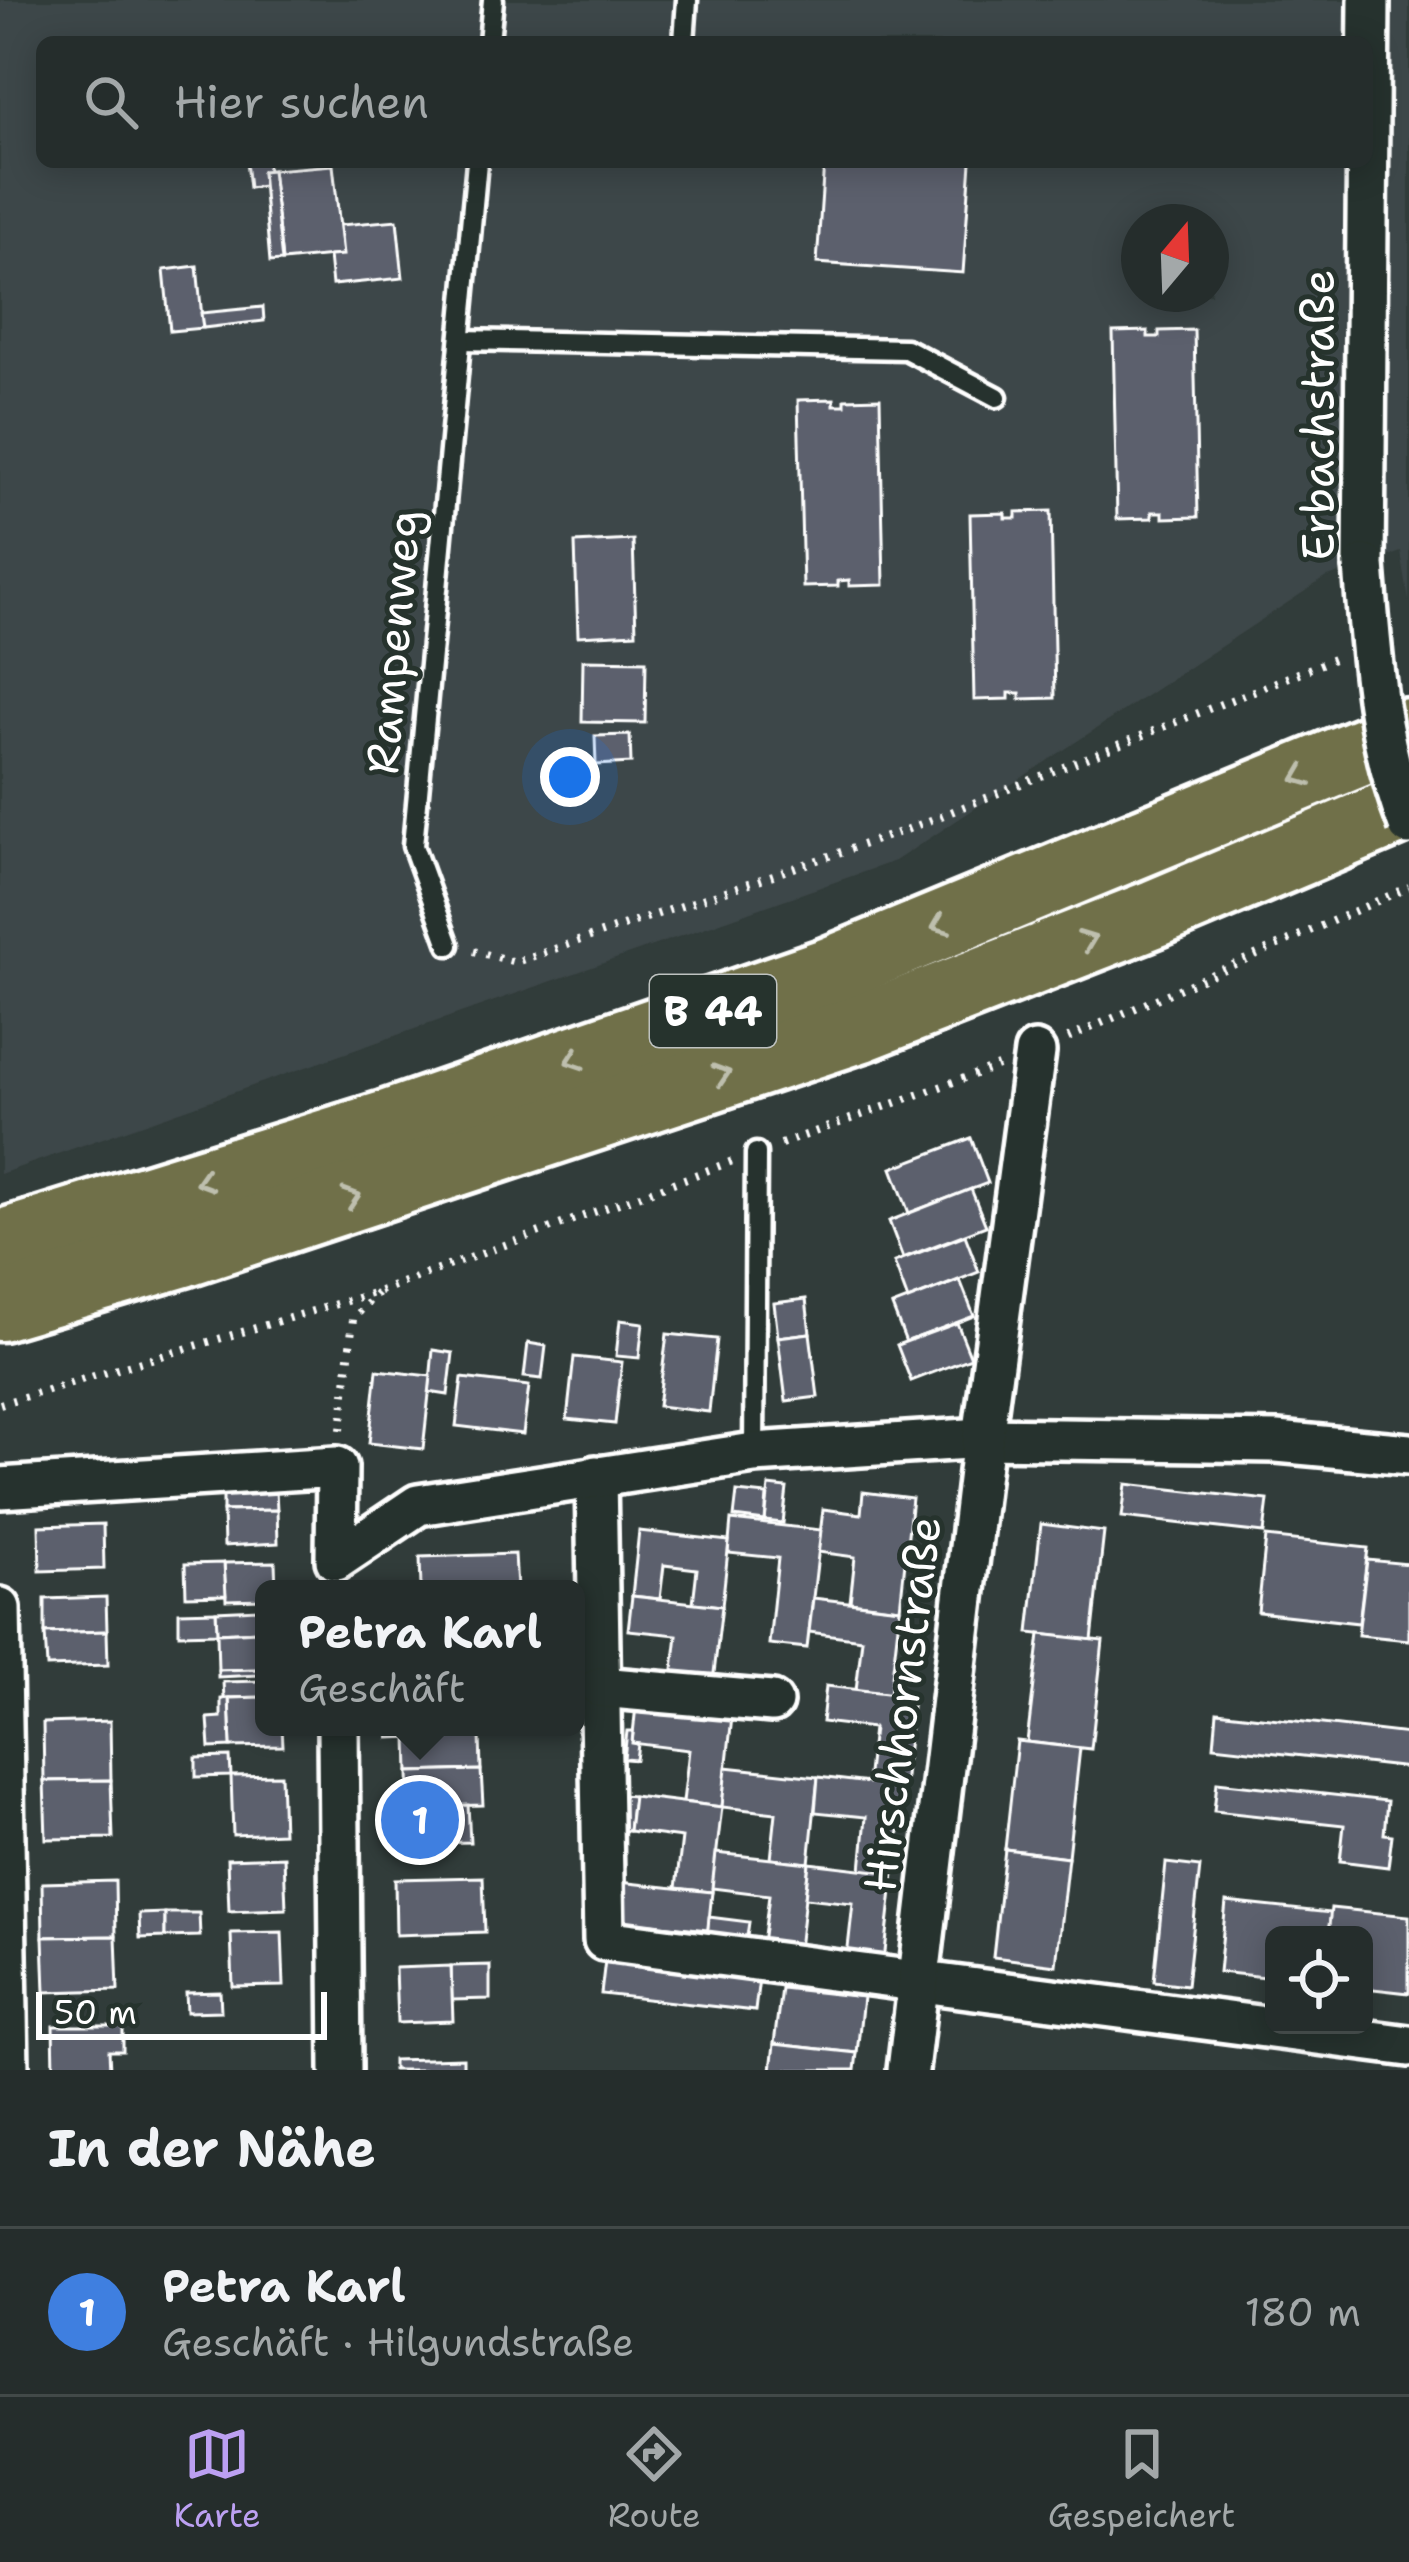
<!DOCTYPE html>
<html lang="de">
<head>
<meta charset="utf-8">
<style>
	body { margin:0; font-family:"Shantell Sans",sans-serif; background:#2d3534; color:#f1f3f6 }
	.controls { position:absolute; right:36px; bottom:36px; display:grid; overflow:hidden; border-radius:18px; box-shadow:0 6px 30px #0003 }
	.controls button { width:108px; height:108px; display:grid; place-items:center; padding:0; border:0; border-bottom:3px solid #424948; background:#252d2c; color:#f1f3f6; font:60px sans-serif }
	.compass { position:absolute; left:1121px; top:204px; width:108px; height:108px; border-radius:50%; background:#252d2c; box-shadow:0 6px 30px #0003; rotate:19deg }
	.scale { position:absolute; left:36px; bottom:30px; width:291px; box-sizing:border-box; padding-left:12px; border:6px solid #fff; border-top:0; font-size:33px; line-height:42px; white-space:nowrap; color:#fff; -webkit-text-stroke:9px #26332d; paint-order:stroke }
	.you { position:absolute; left:570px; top:777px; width:42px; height:42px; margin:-30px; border:9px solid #fff; border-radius:50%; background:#1a73e8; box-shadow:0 0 0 18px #1a73e833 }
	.badge { display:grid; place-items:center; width:78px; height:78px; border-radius:50%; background:#bca0f2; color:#fff; font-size:39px; font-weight:700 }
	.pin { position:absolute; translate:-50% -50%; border:6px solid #fff; box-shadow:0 3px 12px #0006 }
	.popup { position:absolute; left:255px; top:1580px; width:330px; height:156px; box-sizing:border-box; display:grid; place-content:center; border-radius:18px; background:#252d2c; filter:drop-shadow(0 3px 9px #0005); font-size:39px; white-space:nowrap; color:#a3a8a9 }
	.popup b { font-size:45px; color:#f1f3f6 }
	.popup::after { content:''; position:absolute; left:50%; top:100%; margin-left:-24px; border:24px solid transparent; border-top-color:#252d2c }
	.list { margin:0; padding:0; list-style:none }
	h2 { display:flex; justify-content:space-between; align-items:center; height:156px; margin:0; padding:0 48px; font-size:51px }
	h2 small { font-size:39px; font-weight:400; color:#a3a8a9 }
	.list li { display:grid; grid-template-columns:78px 1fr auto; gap:36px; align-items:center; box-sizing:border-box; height:168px; padding:0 48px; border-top:3px solid #424948 }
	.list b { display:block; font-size:45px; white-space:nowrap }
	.list p { margin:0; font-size:39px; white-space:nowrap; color:#a3a8a9 }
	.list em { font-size:39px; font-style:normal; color:#a3a8a9 }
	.icon { flex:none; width:66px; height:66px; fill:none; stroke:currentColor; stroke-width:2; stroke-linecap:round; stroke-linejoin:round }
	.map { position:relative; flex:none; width:1409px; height:2070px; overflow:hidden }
	.search { position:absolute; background:#252d2c; box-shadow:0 6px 30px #0003; left:36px; right:36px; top:36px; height:132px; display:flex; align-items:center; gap:30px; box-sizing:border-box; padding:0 42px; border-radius:18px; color:#a3a8a9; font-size:45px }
	.sheet { height:324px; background:#252d2c }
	nav { display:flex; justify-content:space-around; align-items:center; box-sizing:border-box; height:168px; border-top:3px solid #424948; background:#252d2c; font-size:33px; color:#a3a8a9 }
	nav a { display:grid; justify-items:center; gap:6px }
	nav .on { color:#bca0f2 }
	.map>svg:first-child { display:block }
	.built { fill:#3e4749; fill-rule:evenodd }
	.building { fill:#5b606d; stroke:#fff; stroke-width:3 }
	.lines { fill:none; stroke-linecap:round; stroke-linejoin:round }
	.lane-casing { stroke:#fff; stroke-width:27 }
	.street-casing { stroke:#fff; stroke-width:48 }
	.highway-casing { stroke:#fff; stroke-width:75 }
	.path { stroke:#fff; stroke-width:8; stroke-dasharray:3 9; stroke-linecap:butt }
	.lane { stroke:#26332d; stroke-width:18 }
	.street { stroke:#26332d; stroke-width:39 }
	.highway { stroke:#6f704a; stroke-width:66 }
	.street-bridge-casing { stroke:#fff; stroke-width:48; stroke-linecap:butt }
	.street-bridge { stroke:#26332d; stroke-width:39 }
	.oneway { stroke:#bebfae }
	.labels { text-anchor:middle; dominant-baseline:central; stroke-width:10; stroke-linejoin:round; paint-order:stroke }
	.shield { fill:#26332d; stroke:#bec2c0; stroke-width:3 }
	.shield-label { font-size:42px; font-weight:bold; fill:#fff }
	.street-label { font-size:45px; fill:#fff; stroke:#26332d }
</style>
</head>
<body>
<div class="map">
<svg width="1409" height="2070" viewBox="0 0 1409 2070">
	<rect width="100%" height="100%" fill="#313c3a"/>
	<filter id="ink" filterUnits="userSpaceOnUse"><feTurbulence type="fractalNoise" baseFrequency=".00833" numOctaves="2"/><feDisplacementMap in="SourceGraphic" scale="24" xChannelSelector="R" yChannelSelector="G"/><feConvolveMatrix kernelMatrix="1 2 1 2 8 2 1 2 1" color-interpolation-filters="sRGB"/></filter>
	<g filter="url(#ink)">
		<path class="built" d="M0 0H1409V601L1401 552 1325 578 895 861 0 1174ZM42 42H1367V162H42ZM1139 222H1211V294H1139Z"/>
		<g class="building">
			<polygon points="246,162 267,162 268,171 262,171 263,186 249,188"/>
			<polygon points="824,162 971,162 963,273 817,263"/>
			<polygon points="333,165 343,255 282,261 272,170"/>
			<polygon points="272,170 282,261 270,262 262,171"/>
			<polygon points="397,220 403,278 332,285 329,256 343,255 340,225"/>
			<polygon points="197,266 203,328 170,331 164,270"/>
			<polygon points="263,307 264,321 203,328 201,313"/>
			<polygon points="1194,330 1198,517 1163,518 1163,512 1152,512 1152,518 1117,519 1113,332 1148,331 1148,337 1159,337 1159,331"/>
			<polygon points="880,398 884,585 849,586 849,580 838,581 838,586 803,587 798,400 834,399 834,405 845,405 845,399"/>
			<polygon points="1051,511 1055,698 1020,699 1020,693 1009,693 1009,699 974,700 970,514 1005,513 1005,518 1016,518 1016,512"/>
			<polygon points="633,540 636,633 578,636 575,543"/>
			<polygon points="583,660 646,661 645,723 582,722"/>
			<polygon points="630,735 631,763 596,765 595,736"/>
			<polygon points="971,1138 988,1183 909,1213 892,1168"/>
			<polygon points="971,1189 986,1226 903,1258 889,1221"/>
			<polygon points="965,1235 979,1272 908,1300 894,1262"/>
			<polygon points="960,1280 974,1316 906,1342 892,1306"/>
			<polygon points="806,1299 810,1333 778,1337 774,1303"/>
			<polygon points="620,1320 643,1323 639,1358 616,1356"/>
			<polygon points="957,1323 971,1358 911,1381 897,1345"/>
			<polygon points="810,1333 818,1397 786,1401 778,1337"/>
			<polygon points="667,1334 717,1339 709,1412 658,1406"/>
			<polygon points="528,1343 546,1346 542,1379 524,1377"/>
			<polygon points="433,1350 453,1353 448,1395 429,1392"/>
			<polygon points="574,1357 622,1362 615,1424 567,1419"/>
			<polygon points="377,1370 431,1376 423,1449 369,1443"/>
			<polygon points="462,1378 529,1386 523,1434 456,1426"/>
			<polygon points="1126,1484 1268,1500 1264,1533 1122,1517"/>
			<polygon points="769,1486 787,1488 783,1523 765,1521"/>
			<polygon points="276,1491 277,1510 223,1511 223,1493"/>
			<polygon points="737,1492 767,1495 765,1521 734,1517"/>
			<polygon points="863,1492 912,1498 900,1608 850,1602 855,1557 818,1552 823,1509 861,1514"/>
			<polygon points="277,1510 278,1543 224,1546 223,1511"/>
			<polygon points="731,1520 821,1530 807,1648 769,1644 778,1558 728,1553"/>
			<polygon points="103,1524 104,1569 40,1571 39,1526"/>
			<polygon points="1041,1524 1104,1532 1092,1640 1029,1633"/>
			<polygon points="639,1531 729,1541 722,1606 693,1603 697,1569 664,1565 660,1599 632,1596"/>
			<polygon points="1266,1537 1368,1548 1359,1623 1258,1612"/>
			<polygon points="515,1554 517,1589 421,1589 420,1557"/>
			<polygon points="1367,1560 1409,1564 1409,1640 1358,1635"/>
			<polygon points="275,1562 276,1589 264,1589 264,1599 226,1600 224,1563"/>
			<polygon points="224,1563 226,1595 186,1596 185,1564"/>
			<polygon points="632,1596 722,1606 712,1690 671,1686 677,1635 628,1630"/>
			<polygon points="106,1597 107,1631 45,1633 45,1599"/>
			<polygon points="813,1598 900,1608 890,1694 856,1690 862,1639 809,1632"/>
			<polygon points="258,1609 259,1631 217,1633 216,1611"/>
			<polygon points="216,1611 217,1633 179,1634 179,1612"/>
			<polygon points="107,1631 108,1665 47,1667 45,1633"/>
			<polygon points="259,1631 264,1631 264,1669 218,1670 217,1633"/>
			<polygon points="1040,1634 1103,1641 1091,1749 1027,1742"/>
			<polygon points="259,1669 259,1675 218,1677 218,1670"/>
			<polygon points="264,1681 264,1697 224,1698 223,1682"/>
			<polygon points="826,1686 913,1696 904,1787 867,1783 873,1728 822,1722"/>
			<polygon points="264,1697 264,1727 282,1727 283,1746 231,1747 229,1698"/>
			<polygon points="229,1698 231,1747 210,1748 208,1718 221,1717 221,1699"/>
			<polygon points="636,1706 732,1717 722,1807 683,1802 689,1750 632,1743"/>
			<polygon points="1217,1712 1409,1734 1409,1768 1214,1746"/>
			<polygon points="110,1721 111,1780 44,1781 43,1723"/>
			<polygon points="388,1727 466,1727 466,1735 389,1738"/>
			<polygon points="627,1731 633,1731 632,1743 638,1744 636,1760 624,1759"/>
			<polygon points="480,1735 481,1770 409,1772 408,1737"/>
			<polygon points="1017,1741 1080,1748 1068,1857 1005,1849"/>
			<polygon points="230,1757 231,1776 196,1777 196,1758"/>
			<polygon points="726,1767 818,1777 809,1863 771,1859 776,1813 722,1807"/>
			<polygon points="481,1770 483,1805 410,1807 409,1772"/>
			<polygon points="281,1775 283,1833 233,1835 231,1776"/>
			<polygon points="818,1777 904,1787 894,1873 861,1870 866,1817 815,1812"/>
			<polygon points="111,1780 113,1838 46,1839 44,1781"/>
			<polygon points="1217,1782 1387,1801 1384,1834 1392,1835 1388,1867 1340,1861 1344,1825 1214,1811"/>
			<polygon points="612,1794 633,1796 629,1831 612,1829"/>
			<polygon points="633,1796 722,1807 712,1892 676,1888 682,1838 629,1831"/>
			<polygon points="468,1805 470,1842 391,1844 390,1807"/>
			<polygon points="1005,1849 1068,1857 1056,1965 993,1957"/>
			<polygon points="716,1853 809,1863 799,1949 763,1945 769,1895 712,1888"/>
			<polygon points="284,1857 286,1909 229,1911 227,1859"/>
			<polygon points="809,1863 894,1873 884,1961 847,1957 853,1903 805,1898"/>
			<polygon points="1166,1863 1200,1867 1187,1985 1154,1981"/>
			<polygon points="483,1877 485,1932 396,1935 395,1879"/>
			<polygon points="115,1881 116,1936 43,1937 42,1883"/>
			<polygon points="619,1882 712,1892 708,1930 614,1920"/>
			<polygon points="1226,1902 1331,1913 1328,1935 1274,1935 1274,1978 1219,1972"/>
			<polygon points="1331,1908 1409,1916 1409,1993 1364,1988 1364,1935 1328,1935"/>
			<polygon points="165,1913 165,1937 140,1938 139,1914"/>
			<polygon points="165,1913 199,1913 200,1936 165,1937"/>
			<polygon points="709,1917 749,1922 746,1943 707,1939"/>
			<polygon points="282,1932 284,1986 233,1987 231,1933"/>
			<polygon points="116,1936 118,1990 45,1992 43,1937"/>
			<polygon points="605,1960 759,1978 755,2011 601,1994"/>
			<polygon points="490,1965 490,1999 452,2000 451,1966"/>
			<polygon points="451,1966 453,2021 397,2023 395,1968"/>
			<polygon points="781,1988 863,1997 857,2053 774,2044"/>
			<polygon points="220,1992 221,2011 187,2012 186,1993"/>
			<polygon points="53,2026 123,2026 123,2051 109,2051 110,2070 54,2070"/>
			<polygon points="774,2044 857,2053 855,2070 771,2070"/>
			<polygon points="463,2058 463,2070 393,2070 393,2060"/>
		</g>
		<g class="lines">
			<g class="lane-casing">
				<g id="lane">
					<polyline points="489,42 493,0"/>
					<polyline points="684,42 687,0"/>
					<polyline points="461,340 906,349 997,397"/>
					<polyline points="449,945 413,846 477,162"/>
					<polyline points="754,1453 756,1153"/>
				</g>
			</g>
			<g class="street-casing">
				<g id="street">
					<polyline points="1364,565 1369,0"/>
					<polyline points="596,1476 604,1940 1409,2046"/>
					<polyline points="0,1488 337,1467 336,1560 418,1505 754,1453 983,1438 1277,1442 1409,1454"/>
					<polyline points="0,1608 8,2070"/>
					<polyline points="600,1687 772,1702"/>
					<polyline points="338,1727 341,2070"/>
					<polyline points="908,2070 983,1438 1035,1052"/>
				</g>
			</g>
			<g class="highway-casing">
				<g id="highway">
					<polyline points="0,1244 388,1124 830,971 1409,732"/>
					<polyline points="0,1307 183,1253 859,1029 1156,913 1409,806"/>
				</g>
			</g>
			<g class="path">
				<polyline points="474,951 516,962 906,830 1336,658"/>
				<polyline points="1068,1038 1409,887"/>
				<polyline points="781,1144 998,1066"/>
				<polyline points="0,1404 380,1291 733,1161"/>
				<polyline points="341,1430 353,1319 377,1293"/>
			</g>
			<use href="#lane" class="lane"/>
			<use href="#street" class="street"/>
			<use href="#highway" class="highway"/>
			<g class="street-bridge-casing">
				<path id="street-bridge" d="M1364 565C1371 653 1376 741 1409 825"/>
			</g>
			<use href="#street-bridge" class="street-bridge"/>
		</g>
		<defs><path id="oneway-chevron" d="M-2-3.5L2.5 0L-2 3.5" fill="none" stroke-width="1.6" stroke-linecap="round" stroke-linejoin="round" transform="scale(3)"/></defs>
		<g class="oneway">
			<use href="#oneway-chevron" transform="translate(1301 777) rotate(158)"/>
			<use href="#oneway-chevron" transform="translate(940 925) rotate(158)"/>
			<use href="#oneway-chevron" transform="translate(1088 940) rotate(-21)"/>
			<use href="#oneway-chevron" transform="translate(574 1060) rotate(161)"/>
			<use href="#oneway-chevron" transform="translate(722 1074) rotate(-18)"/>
			<use href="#oneway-chevron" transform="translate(204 1181) rotate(163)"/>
			<use href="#oneway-chevron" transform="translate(352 1197) rotate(-18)"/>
		</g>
	</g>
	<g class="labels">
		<rect class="shield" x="650" y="975" width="126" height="72" rx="9"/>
		<g class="shield-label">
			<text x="713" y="1011">B 44</text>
		</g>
		<g class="street-label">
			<text transform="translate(1318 415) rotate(-90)">Erbachstraße</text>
			<text transform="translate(393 642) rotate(-85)">Rampenweg</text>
			<text transform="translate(902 1704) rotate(-83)">Hirschhornstraße</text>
		</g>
	</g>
</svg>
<div class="controls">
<button><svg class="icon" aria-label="locate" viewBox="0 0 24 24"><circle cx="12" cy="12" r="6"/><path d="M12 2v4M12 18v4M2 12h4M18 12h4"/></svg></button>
</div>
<svg class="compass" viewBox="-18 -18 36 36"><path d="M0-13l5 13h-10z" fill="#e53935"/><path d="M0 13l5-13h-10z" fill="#a3a8a9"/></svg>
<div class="scale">50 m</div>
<div class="you"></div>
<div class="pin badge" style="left:420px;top:1820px;background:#3f7fe0">1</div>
<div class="popup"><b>Petra Karl</b>Geschäft</div>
<div class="search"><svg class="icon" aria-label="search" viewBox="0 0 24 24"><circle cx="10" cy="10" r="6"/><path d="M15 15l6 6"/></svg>Hier suchen</div>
</div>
<section class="sheet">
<h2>In der Nähe<small></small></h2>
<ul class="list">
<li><span class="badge" style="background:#3f7fe0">1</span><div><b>Petra Karl</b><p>Geschäft · Hilgundstraße</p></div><em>180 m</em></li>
</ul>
</section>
<nav>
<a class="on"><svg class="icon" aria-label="map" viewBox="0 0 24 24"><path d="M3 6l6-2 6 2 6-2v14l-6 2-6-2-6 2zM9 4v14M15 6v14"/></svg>Karte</a>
<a><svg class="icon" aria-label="directions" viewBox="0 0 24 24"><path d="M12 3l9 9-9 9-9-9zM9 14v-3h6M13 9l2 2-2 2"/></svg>Route</a>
<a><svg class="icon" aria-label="saved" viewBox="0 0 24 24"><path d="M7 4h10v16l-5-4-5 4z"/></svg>Gespeichert</a>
</nav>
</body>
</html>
